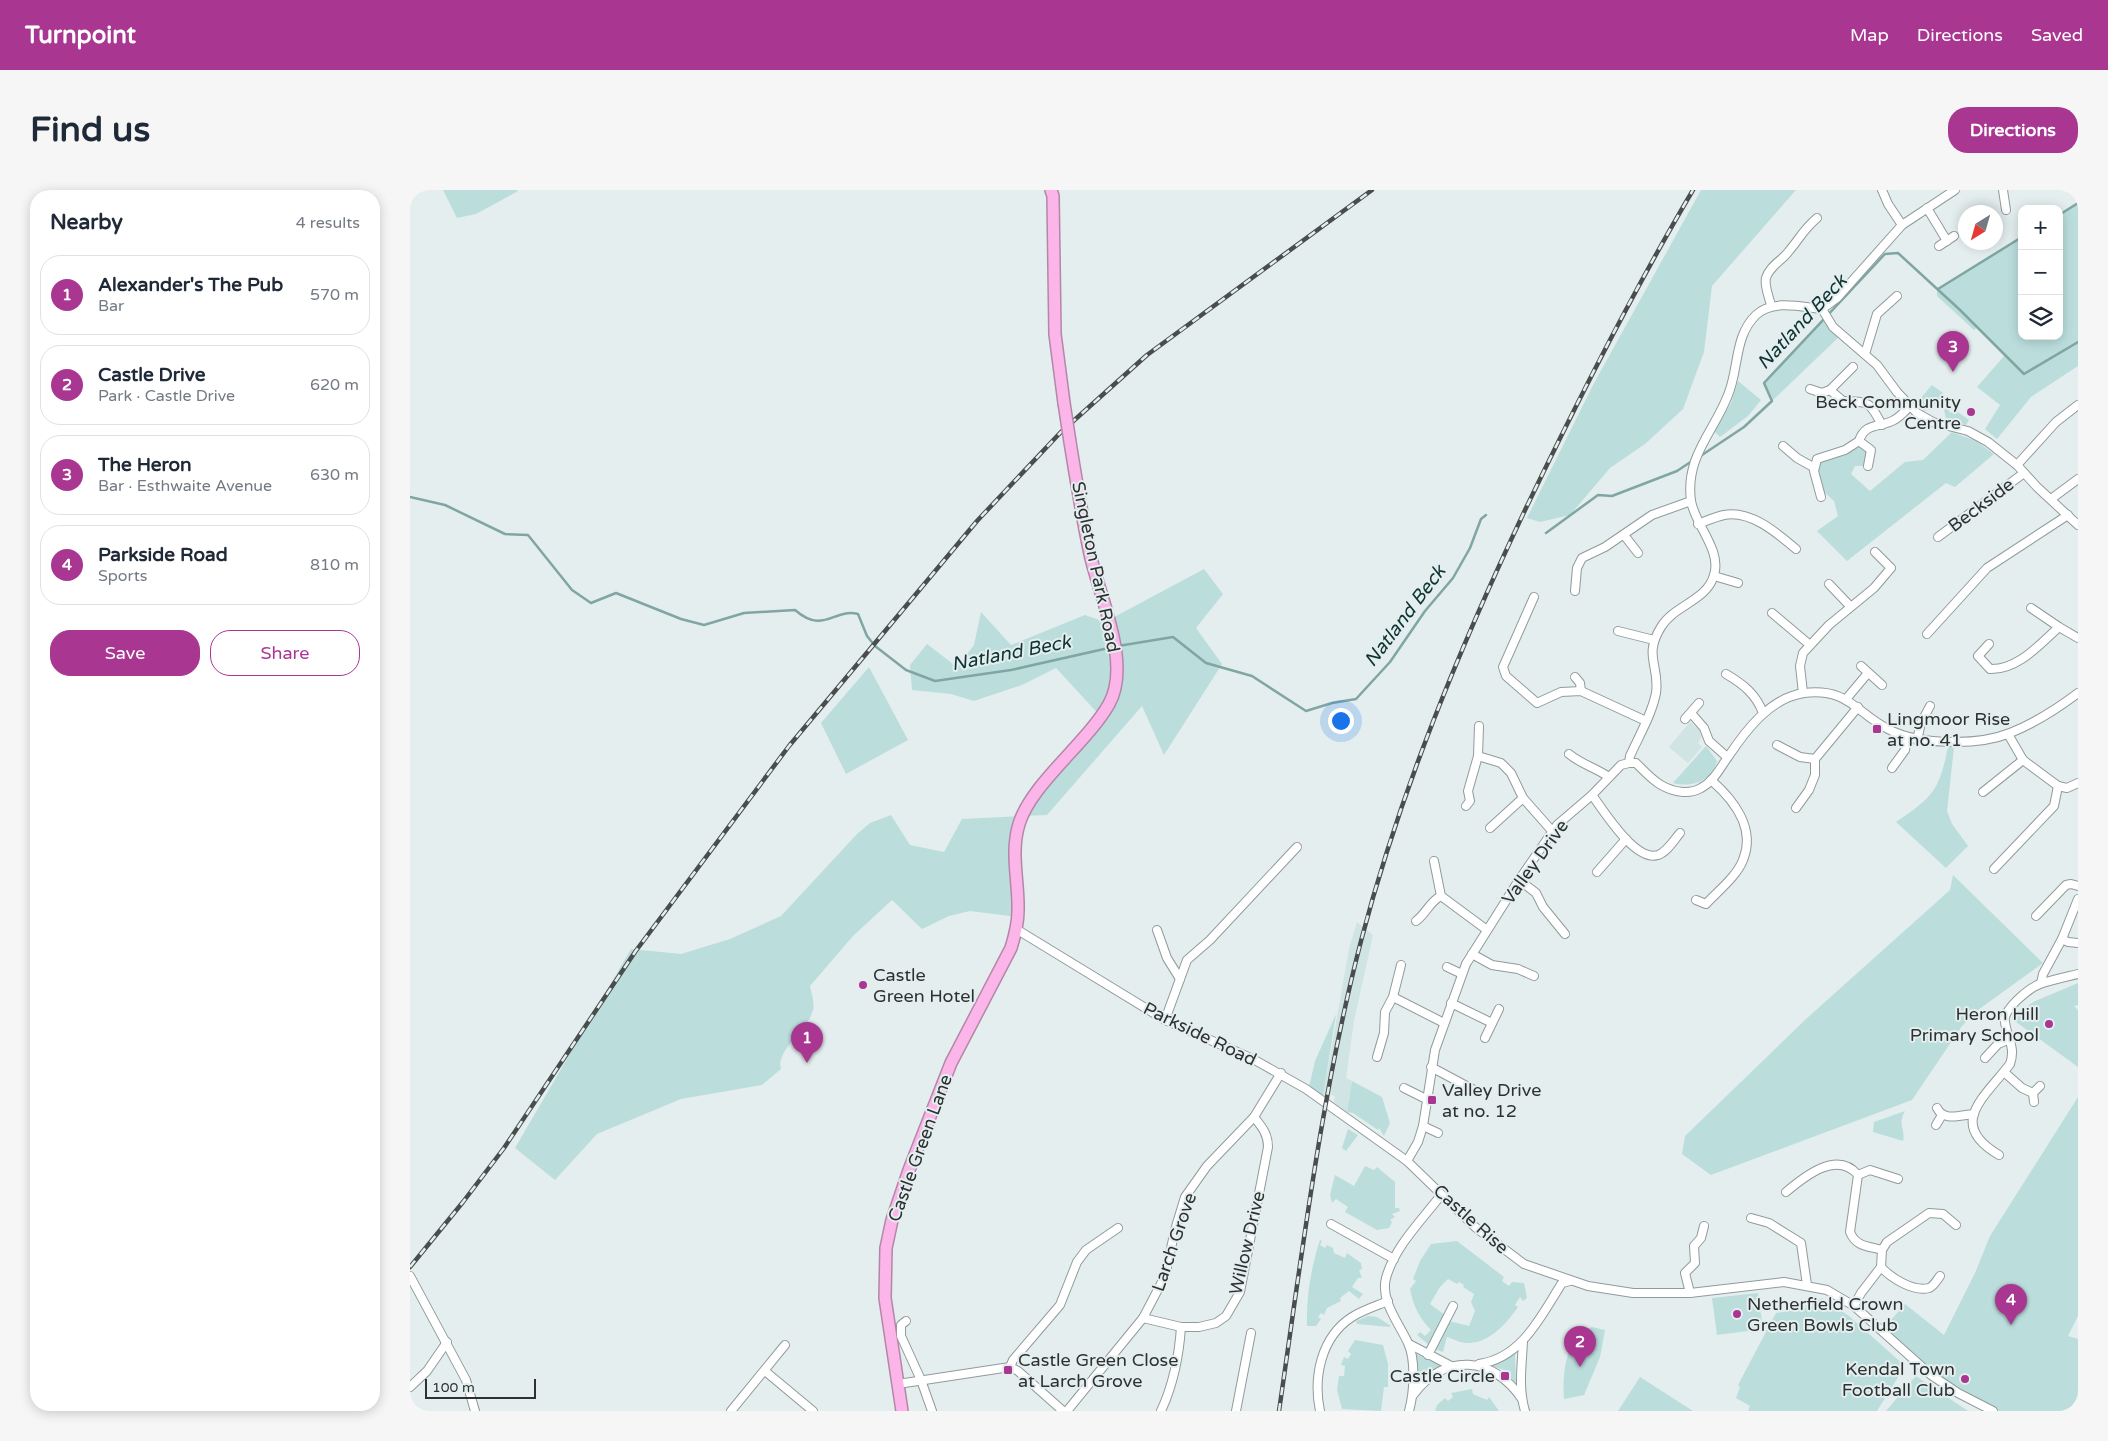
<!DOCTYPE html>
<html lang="en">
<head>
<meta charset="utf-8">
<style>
	body { margin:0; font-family:"Varela Round",sans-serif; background:#f6f6f7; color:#1f2937 }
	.controls { position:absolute; right:15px; top:15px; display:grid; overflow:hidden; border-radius:10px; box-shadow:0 2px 12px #0003 }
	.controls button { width:45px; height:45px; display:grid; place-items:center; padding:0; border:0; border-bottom:1px solid #e0e1e3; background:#fff; color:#1f2937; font:25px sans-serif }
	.compass { position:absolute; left:1548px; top:15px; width:45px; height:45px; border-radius:50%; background:#fff; box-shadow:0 2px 12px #0003; rotate:217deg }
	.scale { position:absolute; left:15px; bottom:12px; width:111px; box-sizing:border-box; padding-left:5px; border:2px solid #2d3131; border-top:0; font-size:14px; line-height:18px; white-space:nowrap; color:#2d3131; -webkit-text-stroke:4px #e4eeee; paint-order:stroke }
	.you { position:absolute; left:930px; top:530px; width:18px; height:18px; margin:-12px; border:4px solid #fff; border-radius:50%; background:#1a73e8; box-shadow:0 0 0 8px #1a73e833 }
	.badge { display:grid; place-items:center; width:32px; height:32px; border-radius:50%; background:#a93792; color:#fff; font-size:16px; font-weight:700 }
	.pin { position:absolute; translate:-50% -41px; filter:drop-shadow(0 1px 2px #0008) }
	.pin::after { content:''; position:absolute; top:26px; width:18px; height:15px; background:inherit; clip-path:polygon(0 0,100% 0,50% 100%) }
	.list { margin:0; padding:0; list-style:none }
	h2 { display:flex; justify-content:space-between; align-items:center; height:65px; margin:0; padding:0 20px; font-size:21px }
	h2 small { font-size:16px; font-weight:400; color:#747a83 }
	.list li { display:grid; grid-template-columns:32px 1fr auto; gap:15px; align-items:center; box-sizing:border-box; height:80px; margin:0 10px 10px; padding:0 10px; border:1px solid #e0e1e3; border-radius:20px }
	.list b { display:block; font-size:19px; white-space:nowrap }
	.list p { margin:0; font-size:16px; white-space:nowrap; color:#747a83 }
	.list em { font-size:16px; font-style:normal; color:#747a83 }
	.actions { display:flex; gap:10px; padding:15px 20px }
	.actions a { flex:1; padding:11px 0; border:1px solid #a93792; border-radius:20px; text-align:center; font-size:18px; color:#a93792 }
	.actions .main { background:#a93792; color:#fff }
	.icon { flex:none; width:28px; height:28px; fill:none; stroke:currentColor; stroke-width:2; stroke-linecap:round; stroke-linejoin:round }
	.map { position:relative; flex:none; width:1668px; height:1221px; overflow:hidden; border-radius:20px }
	header { display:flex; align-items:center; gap:30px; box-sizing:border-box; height:70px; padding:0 25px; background:#a93792; color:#fff }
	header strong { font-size:24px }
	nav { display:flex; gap:28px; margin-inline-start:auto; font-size:18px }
	.intro { display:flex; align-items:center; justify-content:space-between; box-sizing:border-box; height:120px; padding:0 30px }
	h1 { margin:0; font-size:35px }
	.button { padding:12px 22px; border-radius:20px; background:#a93792; color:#fff; font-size:18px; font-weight:700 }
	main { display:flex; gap:30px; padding:0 30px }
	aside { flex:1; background:#fff; border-radius:20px; box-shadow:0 2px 12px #0003 }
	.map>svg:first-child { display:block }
	.built { fill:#d0e4e3 }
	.green { fill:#bbdedc }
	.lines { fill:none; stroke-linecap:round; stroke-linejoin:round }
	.stream { stroke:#80a6a4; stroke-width:2.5 }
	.minor-casing { stroke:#919b9a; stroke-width:10 }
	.highway-casing { stroke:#b387a8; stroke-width:14 }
	.minor { stroke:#fff; stroke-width:8 }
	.highway { stroke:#fbb5e8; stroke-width:11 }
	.rail-casing { stroke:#494d4d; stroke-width:4.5 }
	.rail { stroke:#e4eeee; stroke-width:2.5; stroke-dasharray:8; stroke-linecap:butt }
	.highway-bridge-casing { stroke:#b387a8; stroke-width:14; stroke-linecap:butt }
	.highway-bridge { stroke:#fbb5e8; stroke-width:11 }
	.poi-dot { fill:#a93792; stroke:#e4eeee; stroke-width:2 }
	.labels { text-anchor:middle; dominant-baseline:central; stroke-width:4; stroke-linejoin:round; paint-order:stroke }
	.poi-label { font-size:18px; fill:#2d3131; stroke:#e4eeee; text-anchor:start }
	.street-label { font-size:18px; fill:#2d3131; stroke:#e4eeee }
	.water-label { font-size:19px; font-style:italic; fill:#0d3333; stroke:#e4eeee }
</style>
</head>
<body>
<header>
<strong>Turnpoint</strong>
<nav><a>Map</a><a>Directions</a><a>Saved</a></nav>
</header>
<div class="intro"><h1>Find us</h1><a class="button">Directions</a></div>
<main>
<aside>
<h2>Nearby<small>4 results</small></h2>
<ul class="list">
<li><span class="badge">1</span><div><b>Alexander's The Pub</b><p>Bar</p></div><em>570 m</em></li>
<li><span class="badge">2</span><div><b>Castle Drive</b><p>Park · Castle Drive</p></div><em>620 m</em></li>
<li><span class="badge">3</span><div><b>The Heron</b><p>Bar · Esthwaite Avenue</p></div><em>630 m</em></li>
<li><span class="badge">4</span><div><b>Parkside Road</b><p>Sports</p></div><em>810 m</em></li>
</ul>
<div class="actions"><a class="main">Save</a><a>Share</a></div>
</aside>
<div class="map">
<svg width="1668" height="1221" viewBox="0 0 1668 1221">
	<rect width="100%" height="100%" fill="#e4eeee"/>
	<g class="built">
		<polygon points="1280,532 1290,541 1291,547 1288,553 1292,557 1278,573 1259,557"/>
		<polygon points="947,732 963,745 944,831 936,888 942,891 937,922 924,912 925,906 916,903 915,908 913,906 939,759"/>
	</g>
	<g class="green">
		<polygon points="33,0 106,0 108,1 66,24 47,28"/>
		<polygon points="1291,0 1386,0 1302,96 1294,162 1273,219 1235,254 1200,278 1160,325 1130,332 1117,328 1183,195"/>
		<polygon points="1668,13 1668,176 1621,207 1587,249 1575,239 1590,215 1567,197 1595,165 1567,137 1564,140 1527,106 1527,100 1612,47 1612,146 1649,146 1649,25"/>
		<polygon points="1417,127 1431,145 1362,211 1354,193"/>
		<polygon points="1328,191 1351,210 1338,226 1310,247 1304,241 1321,213"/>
		<polygon points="1522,195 1533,203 1521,219 1514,221 1509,217 1509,210"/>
		<polygon points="1537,216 1540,223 1545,220 1559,230 1556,235 1536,228 1534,220"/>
		<polygon points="1542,242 1566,251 1584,264 1545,297 1536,293 1437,371 1407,341 1428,326 1424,311 1412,300 1408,289 1407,269 1449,251 1461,260 1458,276 1445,276 1441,284 1460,301 1495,272 1513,270"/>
		<path d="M794 379 813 404 786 438 812 474 754 565 732 516 637 625 612 626 608 727 560 721 539 726 512 739 482 710 443 746 400 796C401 802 405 813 403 820 398 840 373 854 370 874L371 879 352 895 271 909 187 944 145 990 105 958 221 759 271 764 320 749 371 726 447 644 460 633 481 625 500 655 534 662 552 629 612 626 693 529 646 478 612 495 564 511 541 504 502 500 500 475 517 454 547 477 564 455 571 422 601 455 675 425 695 432Z"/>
		<polygon points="459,477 498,550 436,584 411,533"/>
		<path d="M1296 556 1307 571C1302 591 1281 598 1263 593Z"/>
		<path d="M1538 557H1544L1537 621 1542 634 1558 656 1536 678 1486 632C1523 607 1529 601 1538 557Z"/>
		<polygon points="1543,685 1633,773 1568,820 1552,836 1502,910 1301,985 1272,964 1275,946 1396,829 1540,700"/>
		<polygon points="1668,793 1668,815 1664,816 1668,820 1668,877 1602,829 1623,812"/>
		<polygon points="926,824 913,906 899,897 905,871"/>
		<polygon points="942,891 972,907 980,933 974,946 969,938 968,940 943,923 937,922"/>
		<polygon points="1668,907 1668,1126 1658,1146 1668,1149 1668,1221 1587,1221 1529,1190 1472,1140 1495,1114 1534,1145 1565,1083 1580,1046"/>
		<path d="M1495 921C1487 935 1496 940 1493 951L1463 942 1464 932Z"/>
		<polygon points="938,939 948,945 936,961 932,958"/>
		<polygon points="955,976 964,980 967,977 985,992 985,1018 989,1018 990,1021 982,1024 985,1027 980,1030 982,1032 979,1038 967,1040 935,1022 938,1017 926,1009 922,1013 920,1005 925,985 944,996"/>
		<path d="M910 1050 912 1051 910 1055 915 1058 917 1055 923 1058 924 1063 935 1068 937 1063 951 1073 952 1079 949 1080 952 1088H948L942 1097 953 1104 949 1109 939 1101 930 1108 931 1111 917 1118 914 1125 911 1123 908 1127 911 1129 906 1136H897C896 1108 901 1077 910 1050Z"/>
		<path d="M1047 1051 1094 1087 1092 1091 1099 1096 1102 1092 1114 1093 1117 1108 1113 1111 1110 1107 1105 1115 1108 1117C1096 1134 1079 1154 1056 1153 1051 1153 1043 1149 1037 1147L1033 1162 1024 1159 1039 1131 1059 1136 1065 1121 1061 1112 1064 1104 1053 1097 1054 1095 1049 1092 1047 1094 1038 1089 1030 1097 1020 1114 1035 1125 1019 1155 1007 1145 1010 1142 1015 1146 1021 1140C1009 1128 1003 1115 1000 1099L1006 1091 1003 1089 1010 1071 1021 1054Z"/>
		<polygon points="1348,1103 1353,1139 1307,1145 1302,1108"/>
		<polygon points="1412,1108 1439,1126 1495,1176 1467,1221 1338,1221 1340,1216 1326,1208 1330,1197 1328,1195 1366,1123 1396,1118 1395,1116"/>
		<polygon points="958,1126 967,1127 981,1136 979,1137 947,1134 946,1131"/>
		<path d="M1182 1137 1195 1140 1190 1167 1174 1205 1154 1209C1152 1183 1155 1149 1182 1137Z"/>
		<polygon points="945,1150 973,1155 978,1174 978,1197 974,1197 971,1221 932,1219 927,1200 929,1186 934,1186 935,1176 931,1175 934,1167 938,1169 941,1164 938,1161"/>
		<polygon points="1004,1163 1031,1176 1008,1191"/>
		<polygon points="1105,1163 1106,1195 1095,1180 1080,1176"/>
		<polygon points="1506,1186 1558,1221 1476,1221"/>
		<polygon points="1230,1187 1283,1221 1208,1221"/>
		<polygon points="1062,1199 1063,1204 1077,1210 1079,1207 1089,1221 1025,1221 1027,1215 1035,1208 1038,1211 1043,1207 1041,1203"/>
	</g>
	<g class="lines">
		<g class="stream">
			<polyline points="1649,25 1668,13"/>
			<polyline points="1528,99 1612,47"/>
			<polyline points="1289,267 1334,237 1362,211 1354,193 1475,64 1488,63 1549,119 1614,184 1668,152"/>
			<path d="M0 307 35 315 95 344 118 345 162 400 181 413 206 403 271 429 294 435 334 423 385 420C414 445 423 418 448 424L457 446 465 456 496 480 525 491 601 480 703 457"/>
			<polyline points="1136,343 1188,305 1202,306 1267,281 1282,271"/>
			<polyline points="708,456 763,447 796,473 842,486 896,521 922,513 946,509 980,472 1015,421 1043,388 1060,358 1071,329 1076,325"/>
		</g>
		<g class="minor-casing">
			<g id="minor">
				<polyline points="1472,0 1478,14 1492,35"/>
				<polyline points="1593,0 1596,20"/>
				<polyline points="1517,18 1537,51"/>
				<polyline points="1529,56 1544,46"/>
				<path d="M1361 115C1359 107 1354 96 1356 88 1360 75 1372 71 1379 61 1391 47 1392 41 1407 28"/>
				<polyline points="1412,119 1423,137 1467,175 1487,202 1507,223 1523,232 1558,241 1578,252 1607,275 1627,297 1668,335"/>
				<polyline points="1455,164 1467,124 1487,106"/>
				<path d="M1400 199 1412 203 1420 200 1433 211C1460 212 1459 211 1472 235"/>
				<polyline points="1420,200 1443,177"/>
				<polyline points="1449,251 1461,260 1458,276"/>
				<polyline points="1373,256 1387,268 1403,277"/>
				<polyline points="1607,275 1646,232 1668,215"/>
				<path d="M1411 307 1404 281 1407 269 1435 260 1449 251C1455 232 1470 238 1484 230 1490 227 1495 221 1499 217"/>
				<polyline points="1641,309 1668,289"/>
				<path d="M1288 334C1296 331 1305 327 1314 325 1341 320 1367 343 1386 359"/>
				<polyline points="1214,345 1228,363"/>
				<polyline points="1528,347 1614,283"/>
				<polyline points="1304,386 1328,393"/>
				<polyline points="1419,394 1440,416"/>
				<polyline points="1165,401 1167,378 1172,368 1195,357 1242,325 1281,311"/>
				<polyline points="1124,407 1093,477 1096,486 1127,513 1151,502 1171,501 1236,531"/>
				<polyline points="1621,418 1649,437"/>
				<polyline points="1362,423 1400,455"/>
				<polyline points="1208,441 1244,450"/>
				<polyline points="1517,444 1577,378 1658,325"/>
				<path d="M1579 454 1568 466 1580 479C1608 480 1630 454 1649 437L1668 448"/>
				<polyline points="1451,476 1472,495"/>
				<path d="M1316 484C1333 494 1346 504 1353 523"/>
				<polyline points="1165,487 1170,493 1171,501"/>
				<polyline points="1393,503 1390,476 1393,463 1419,435 1464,398 1481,378 1465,362"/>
				<polyline points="1437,508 1458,483"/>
				<polyline points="1281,523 1294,538 1299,551 1317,567"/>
				<polyline points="1275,529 1289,513"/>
				<polyline points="1598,544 1613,570 1648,596 1657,598 1668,593"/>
				<polyline points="1507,550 1511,533 1520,516"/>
				<polyline points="1367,555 1390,567 1405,569"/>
				<path d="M1159 564C1171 574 1186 578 1199 587"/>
				<polyline points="1068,566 1091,573 1101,583 1113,608 1143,642"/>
				<path d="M1219 573H1226C1234 581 1242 590 1251 595 1263 602 1279 605 1291 598 1304 591 1310 578 1318 567 1336 540 1360 508 1394 503 1439 498 1445 522 1478 539 1508 555 1568 556 1600 543 1625 533 1647 519 1668 503"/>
				<polyline points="1482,578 1495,560 1497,548"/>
				<polyline points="1573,602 1613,570"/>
				<path d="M1182 605C1194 621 1225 672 1248 665 1257 662 1264 650 1270 643"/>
				<polyline points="1056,616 1060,611 1058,601 1068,566 1069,536"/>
				<polyline points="1386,618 1399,600 1405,585 1405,569 1448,517"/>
				<polyline points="1080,638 1113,608"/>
				<polyline points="1024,671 1031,706 1077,740"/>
				<polyline points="1584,679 1644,616 1648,596"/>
				<polyline points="1187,682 1216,649"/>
				<polyline points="1109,690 1126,703 1133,717 1155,744"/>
				<path d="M1286 710 1296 714C1308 701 1327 686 1333 670 1346 639 1324 610 1301 590"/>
				<polyline points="1626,726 1656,695 1661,694 1668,696"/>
				<path d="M1006 731C1017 723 1019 712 1031 706"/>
				<polyline points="606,739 755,830 843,869 896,899 997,971 1065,1037 1114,1074 1178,1096 1223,1103 1280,1103 1374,1092 1417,1100 1444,1116 1521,1185 1548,1203 1583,1221"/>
				<polyline points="747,740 757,768 770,789"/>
				<polyline points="1652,749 1658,752 1668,753"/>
				<polyline points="1062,764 1082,775 1108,779 1124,786"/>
				<polyline points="1037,777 1052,784"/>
				<polyline points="1631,793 1633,784 1652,749 1668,709"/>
				<polyline points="983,807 1034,833"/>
				<polyline points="1041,813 1082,833"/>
				<polyline points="755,830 777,770 800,750 887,657"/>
				<polyline points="1075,848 1089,819"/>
				<polyline points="967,867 974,843 975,822 983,807 991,775"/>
				<polyline points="1575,868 1588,854 1600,849"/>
				<polyline points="1021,877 1064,900"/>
				<polyline points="1594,882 1612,898 1623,903"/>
				<polyline points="994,898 1018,910"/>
				<polyline points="1624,912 1623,903 1630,896"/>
				<path d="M1527 918C1534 932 1550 925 1564 924"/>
				<polyline points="1526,935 1532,925"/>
				<polyline points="1013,936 1028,943"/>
				<path d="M1589 965C1536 934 1575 907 1600 874 1606 857 1597 848 1595 832 1592 820 1619 798 1630 794 1642 790 1656 787 1668 784"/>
				<path d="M997 971 1008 952 1013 936 1025 860 1056 774 1109 690 1147 635 1182 605 1211 575 1219 573 1220 566C1229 546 1242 524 1246 503 1250 476 1233 466 1251 437 1264 415 1297 411 1304 385 1312 360 1285 335 1281 311 1275 266 1304 242 1318 205 1329 179 1324 146 1346 125 1363 109 1391 117 1412 119L1427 108 1492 35 1545 0"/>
				<polyline points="1448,985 1460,980 1488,989"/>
				<path d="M1376 1002C1395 986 1427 960 1448 985L1440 1042C1446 1057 1458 1056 1472 1060"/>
				<polyline points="1341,1028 1359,1033 1391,1053 1397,1095"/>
				<polyline points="921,1034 984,1069"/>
				<path d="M1471 1077C1481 1088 1503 1102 1519 1098 1524 1096 1527 1090 1530 1086"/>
				<polyline points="0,1086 56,1190 65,1221"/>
				<polyline points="1280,1103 1275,1083 1285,1073 1284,1056 1291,1048 1294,1036"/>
				<polyline points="1444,1116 1451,1103 1471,1077 1472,1060 1477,1052 1519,1023 1533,1024 1546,1035"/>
				<path d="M733 1128 771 1137H789L806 1133 816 1126 830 1102 858 957C858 944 852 937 844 927"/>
				<polyline points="496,1131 491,1135 491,1146 511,1190 522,1221"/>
				<path d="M1113 1151C1112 1175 1108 1197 1115 1221"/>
				<polyline points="999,1154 1043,1177"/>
				<polyline points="1018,1165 1043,1116"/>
				<path d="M1069 1174C1112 1168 1131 1126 1152 1093L1160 1091"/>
				<polyline points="600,1177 608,1181 653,1221"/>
				<polyline points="355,1181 403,1221"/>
				<polyline points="488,1194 600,1177 603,1170 650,1115 667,1072 676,1060 708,1038"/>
				<polyline points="0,1197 17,1181 37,1152"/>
				<path d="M1003 1205C1035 1162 1083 1166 1112 1209"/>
				<polyline points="321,1221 375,1155"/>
				<polyline points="657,1221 733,1128 755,1086 765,1040 775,1007 797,976 844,927 871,883"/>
				<path d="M751 1221C764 1193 769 1167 771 1137"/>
				<polyline points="826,1221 841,1143"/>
				<path d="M910 1221C903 1187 911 1147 942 1127 953 1120 966 1116 978 1111"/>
				<path d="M999 1221C1004 1203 1006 1170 998 1153 989 1133 970 1111 976 1088 985 1056 1012 1030 1031 1005"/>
			</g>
		</g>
		<g class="highway-casing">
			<g id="highway">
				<polyline points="641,0 643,6 645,144 654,213"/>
				<path d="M492 1221 475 1108 476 1058 482 1030 499 980 541 873 601 758C605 745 608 734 608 721 609 692 600 663 609 634 621 594 677 553 699 514 722 473 689 406 680 364 672 327 666 289 660 252"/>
			</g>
		</g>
		<use href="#minor" class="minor"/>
		<use href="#highway" class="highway"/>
		<g class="rail-casing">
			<g id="rail">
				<polyline points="0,1077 53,1012 94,958 225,762 379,556 567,331 650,243 737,165 962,0"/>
				<path d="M869 1221C892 1064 911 905 951 751 990 602 1050 457 1116 318 1168 210 1222 103 1283 0"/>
			</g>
		</g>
		<use href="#rail" class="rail"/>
		<g class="highway-bridge-casing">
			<polyline id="highway-bridge" points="654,213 660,252"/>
		</g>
		<use href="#highway-bridge" class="highway-bridge"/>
	</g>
	<g class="poi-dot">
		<circle cx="1561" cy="222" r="5"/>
		<rect x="1462" y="534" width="10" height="10" rx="2.5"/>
		<circle cx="453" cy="795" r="5"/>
		<circle cx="1639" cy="834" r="5"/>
		<rect x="1017" y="905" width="10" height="10" rx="2.5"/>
		<circle cx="1327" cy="1124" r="5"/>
		<rect x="593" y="1175" width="10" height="10" rx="2.5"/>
		<rect x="1090" y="1181" width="10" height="10" rx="2.5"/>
		<circle cx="1555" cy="1189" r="5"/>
	</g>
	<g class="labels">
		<g class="poi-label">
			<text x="1551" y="212" text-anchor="end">Beck Community<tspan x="1551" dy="21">Centre</tspan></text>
			<text x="1477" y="529">Lingmoor Rise<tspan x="1477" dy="21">at no. 41</tspan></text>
			<text x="463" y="785">Castle<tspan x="463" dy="21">Green Hotel</tspan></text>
			<text x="1629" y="824" text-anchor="end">Heron Hill<tspan x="1629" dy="21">Primary School</tspan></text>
			<text x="1032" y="900">Valley Drive<tspan x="1032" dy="21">at no. 12</tspan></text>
			<text x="1337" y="1114">Netherfield Crown<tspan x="1337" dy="21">Green Bowls Club</tspan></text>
			<text x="608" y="1170">Castle Green Close<tspan x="608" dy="21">at Larch Grove</tspan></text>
			<text x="1545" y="1179" text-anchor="end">Kendal Town<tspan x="1545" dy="21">Football Club</tspan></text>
			<text x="1085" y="1186" text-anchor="end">Castle Circle</text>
		</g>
		<g class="street-label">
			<text transform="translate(1571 315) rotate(-37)">Beckside</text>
			<text transform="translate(686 377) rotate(78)">Singleton Park Road</text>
			<text transform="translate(1125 672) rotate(-54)">Valley Drive</text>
			<text transform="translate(790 844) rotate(26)">Parkside Road</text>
			<text transform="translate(510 958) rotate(-70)">Castle Green Lane</text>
			<text transform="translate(1061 1029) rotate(42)">Castle Rise</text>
			<text transform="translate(764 1052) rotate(-71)">Larch Grove</text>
			<text transform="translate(837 1053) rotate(-77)">Willow Drive</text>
		</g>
		<g class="water-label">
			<text transform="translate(1392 132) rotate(-47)">Natland Beck</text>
			<text transform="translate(995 426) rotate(-53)">Natland Beck</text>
			<text transform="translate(601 463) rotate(-11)">Natland Beck</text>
		</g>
	</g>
</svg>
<div class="controls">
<button>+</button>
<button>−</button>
<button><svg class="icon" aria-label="layers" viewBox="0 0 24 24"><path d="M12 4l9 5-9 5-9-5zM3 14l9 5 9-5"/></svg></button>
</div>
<svg class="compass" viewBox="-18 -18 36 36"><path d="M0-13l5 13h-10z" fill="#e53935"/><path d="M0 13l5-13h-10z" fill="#747a83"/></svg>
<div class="scale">100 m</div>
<div class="you"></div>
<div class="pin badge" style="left:397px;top:873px">1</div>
<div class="pin badge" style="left:1170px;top:1177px">2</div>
<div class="pin badge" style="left:1543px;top:182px">3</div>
<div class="pin badge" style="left:1601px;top:1135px">4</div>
</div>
</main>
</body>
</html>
